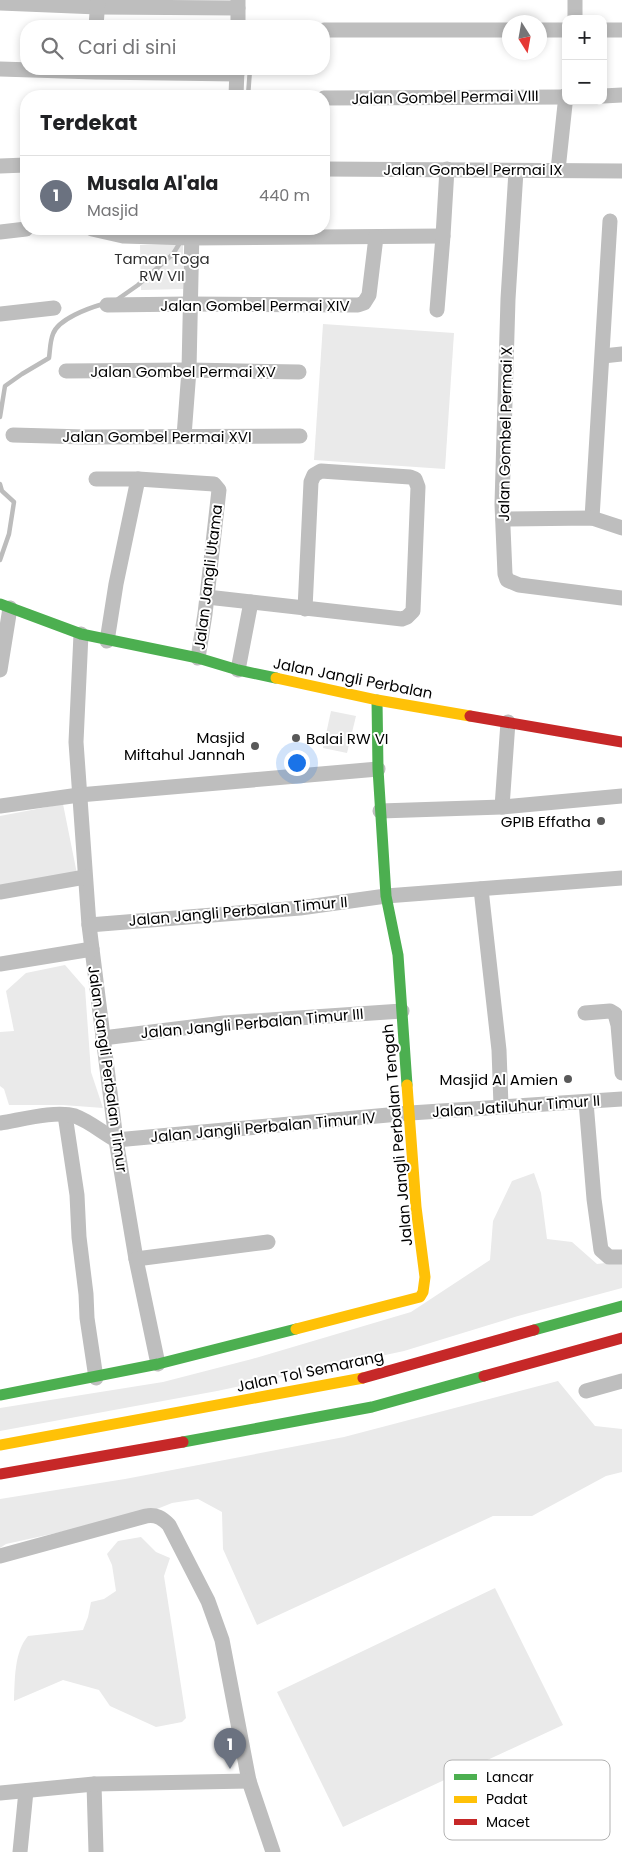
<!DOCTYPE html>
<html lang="id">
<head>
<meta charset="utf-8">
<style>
	body { margin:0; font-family:Poppins,sans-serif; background:#f2f2f2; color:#202124 }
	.controls { position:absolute; right:15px; top:15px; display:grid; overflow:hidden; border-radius:10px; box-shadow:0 2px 8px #0003 }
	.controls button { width:45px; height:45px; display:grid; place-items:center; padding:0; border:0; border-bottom:1px solid #e0e0e0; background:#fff; color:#202124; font:25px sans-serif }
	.compass { position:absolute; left:502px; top:15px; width:45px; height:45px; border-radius:50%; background:#fff; box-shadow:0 2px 8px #0003; rotate:169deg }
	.you { position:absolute; left:296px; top:762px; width:18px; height:18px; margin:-12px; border:4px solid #fff; border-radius:50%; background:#1a73e8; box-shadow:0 0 0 8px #1a73e833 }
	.badge { display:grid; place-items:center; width:32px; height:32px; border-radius:50%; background:#7c3aed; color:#fff; font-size:16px; font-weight:700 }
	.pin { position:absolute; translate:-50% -41px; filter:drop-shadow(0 1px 2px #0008) }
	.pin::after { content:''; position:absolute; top:26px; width:18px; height:15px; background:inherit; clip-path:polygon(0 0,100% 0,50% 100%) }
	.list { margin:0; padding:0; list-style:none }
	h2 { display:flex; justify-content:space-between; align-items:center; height:65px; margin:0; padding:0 20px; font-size:21px }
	h2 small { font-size:16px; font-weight:400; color:#757577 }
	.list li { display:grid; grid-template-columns:32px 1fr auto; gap:15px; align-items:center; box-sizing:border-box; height:80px; padding:0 20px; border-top:1px solid #e0e0e0 }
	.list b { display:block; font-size:19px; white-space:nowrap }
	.list p { margin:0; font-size:16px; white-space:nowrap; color:#757577 }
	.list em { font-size:16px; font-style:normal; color:#757577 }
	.icon { flex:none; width:28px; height:28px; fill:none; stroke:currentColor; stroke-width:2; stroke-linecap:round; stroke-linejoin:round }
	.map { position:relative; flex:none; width:622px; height:1852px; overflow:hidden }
	.search { position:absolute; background:#fff; box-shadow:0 2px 8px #0003; left:20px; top:20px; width:310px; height:55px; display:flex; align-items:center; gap:12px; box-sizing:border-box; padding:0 18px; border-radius:20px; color:#757577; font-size:19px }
	.panel { position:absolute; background:#fff; box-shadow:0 2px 8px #0003; left:20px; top:90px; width:310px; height:145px; border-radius:20px }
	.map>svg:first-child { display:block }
	.green { fill:#eaeaea }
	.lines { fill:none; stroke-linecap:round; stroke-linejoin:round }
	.stream { stroke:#bcbcbc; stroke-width:4.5 }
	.street { stroke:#bebebe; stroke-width:15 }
	.fast { stroke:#4caf50; stroke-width:11 }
	.slow { stroke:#ffc107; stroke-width:11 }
	.jam { stroke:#c62828; stroke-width:11 }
	.poi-dot { fill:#595959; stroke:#fff; stroke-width:2 }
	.labels { text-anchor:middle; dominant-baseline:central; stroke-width:4; stroke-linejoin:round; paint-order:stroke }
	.street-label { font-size:15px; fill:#000; stroke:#fff }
	.park-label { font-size:15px; fill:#303030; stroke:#fff }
	.poi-label { font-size:15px; fill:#000; stroke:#fff; text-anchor:end }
	.key { fill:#fff; stroke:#b2b2b2; stroke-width:1 }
	.key-label { font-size:14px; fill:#000 }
</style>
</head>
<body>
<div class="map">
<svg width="622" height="1852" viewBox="0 0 622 1852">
	<rect width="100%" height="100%" fill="#fff"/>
	<g class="green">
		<polygon points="183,244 183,289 141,290 140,245"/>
		<polygon points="323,324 454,333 445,469 314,460"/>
		<polygon points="331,711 356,716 347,753 323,748"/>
		<polygon points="63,804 77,874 0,889 0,816"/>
		<polygon points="65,965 85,988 91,1072 103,1108 63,1105 9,1105 4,1089 0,1086 0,1032 14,1031 6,991 26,973"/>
		<polygon points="534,1173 541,1193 547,1239 572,1242 597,1264 622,1261 622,1288 518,1316 404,1351 217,1391 0,1431 0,1408 163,1382 252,1359 411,1312 490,1260 493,1221 512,1181"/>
		<polygon points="558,1381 595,1426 622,1429 622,1472 606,1476 532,1516 493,1516 257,1625 223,1549 222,1512 198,1499 172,1503 147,1513 6,1544 0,1548 0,1499 125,1479 344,1437"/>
		<path d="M141 1537 156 1552 170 1558 164 1576 186 1718 182 1722 156 1727 110 1706 99 1690 63 1680 14 1701C15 1680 14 1652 28 1636L83 1630 88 1617 91 1602 104 1599 116 1591 112 1565 107 1554 118 1541Z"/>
		<polygon points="495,1588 563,1725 343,1827 277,1692"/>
	</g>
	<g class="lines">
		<g class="stream">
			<polyline points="248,96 250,69"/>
			<polyline points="118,299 138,285 173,254 181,241"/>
			<path d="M0 417 5 386 22 374 49 358C50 351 50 341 53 334 58 319 89 308 103 304"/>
			<polyline points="0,484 2,491 14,502 9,534 0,560"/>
		</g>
		<g class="street">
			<polyline points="0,3 98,7 238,8"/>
			<polyline points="575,19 575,0"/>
			<polyline points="96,26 98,0"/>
			<polyline points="238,26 238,0"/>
			<polyline points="324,30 510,30"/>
			<polyline points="540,30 566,30"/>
			<polyline points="603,30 622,30"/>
			<polyline points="0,69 95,72 237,74"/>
			<polyline points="236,96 237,69"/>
			<polyline points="603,96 622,95"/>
			<polyline points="324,98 566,97"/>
			<polyline points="0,166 26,165"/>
			<polyline points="324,169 622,171"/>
			<polyline points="558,170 566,95"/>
			<polyline points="516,171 508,299 502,504 505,574 507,580 519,585 622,598"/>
			<polyline points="92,229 123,236 191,238 443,236"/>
			<polyline points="0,232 26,229"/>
			<polyline points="107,305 189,304 358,305 364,303 369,295 376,237"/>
			<polyline points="437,310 443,236 447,169"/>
			<polyline points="0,314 54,308"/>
			<polyline points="603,356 622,354"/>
			<polyline points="66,371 189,370 299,372"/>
			<polyline points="13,435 85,437 300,436"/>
			<polyline points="184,436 189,370 192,229"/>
			<polyline points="96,479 138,479"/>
			<polyline points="592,518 610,221"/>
			<polyline points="503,519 592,518 622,528"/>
			<polyline points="207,597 402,619 407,617 413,611 418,487 415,479 410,477 321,471 314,475 311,482 305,609"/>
			<polyline points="81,634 76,742 89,925 116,1140 136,1259 158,1364"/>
			<polyline points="107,641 116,584 138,479 214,484 219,490 205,614 198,658"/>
			<polyline points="0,670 10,608"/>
			<polyline points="238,670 251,602"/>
			<polyline points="0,806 79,795 378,769"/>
			<polyline points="502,807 508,722"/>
			<polyline points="380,811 502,807 622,796"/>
			<polyline points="481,889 499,1050 501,1106"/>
			<polyline points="0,892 85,877"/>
			<polyline points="89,925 300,908 386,896 622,878"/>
			<polyline points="0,964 92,949"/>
			<polyline points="585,1013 610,1011 615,1014 618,1025 622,1073"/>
			<polyline points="103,1038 224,1023 402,1011"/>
			<polyline points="586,1102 594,1199 601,1250 609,1257 622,1257"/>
			<polyline points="65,1115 77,1195 79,1237 86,1294 87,1318 96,1378"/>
			<path d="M0 1123C20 1120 56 1110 75 1116 89 1121 103 1133 116 1140"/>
			<polyline points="116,1140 410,1113 622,1099"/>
			<polyline points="136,1259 268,1242"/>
			<polyline points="586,1391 622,1381"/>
			<path d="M0 1556 146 1516C156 1514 162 1518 169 1525L208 1601 222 1640 249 1781 273 1852"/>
			<polyline points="94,1784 96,1852"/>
			<polyline points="0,1793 94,1784 249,1781"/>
			<polyline points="20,1852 26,1791"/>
		</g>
		<g class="fast">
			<polyline points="0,604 81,634 198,658 238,670 276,678"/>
			<polyline points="377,700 378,769 386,896 398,955 407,1085"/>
			<polyline points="534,1330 622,1306"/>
			<polyline points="0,1395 158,1364 296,1329"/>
			<polyline points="183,1442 372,1407 484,1376"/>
		</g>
		<g class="slow">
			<polyline points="276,678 377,700 470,716"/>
			<polyline points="296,1329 420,1297 423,1292 425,1277 416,1207 407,1085"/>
			<polyline points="0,1445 363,1378"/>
		</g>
		<g class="jam">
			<polyline points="470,716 622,742"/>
			<polyline points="484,1376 622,1338"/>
			<polyline points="363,1378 534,1330"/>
			<polyline points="0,1474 183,1442"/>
		</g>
	</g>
	<g class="poi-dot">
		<circle cx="296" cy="738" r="5"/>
		<circle cx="255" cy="746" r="5"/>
		<circle cx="601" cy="821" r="5"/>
		<circle cx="568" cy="1079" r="5"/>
	</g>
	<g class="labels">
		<g class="street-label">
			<text transform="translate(445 97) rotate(-1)">Jalan Gombel Permai VIII</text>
			<text x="473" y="169">Jalan Gombel Permai IX</text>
			<text x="255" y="305">Jalan Gombel Permai XIV</text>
			<text x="183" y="371">Jalan Gombel Permai XV</text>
			<text transform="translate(505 434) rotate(-89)">Jalan Gombel Permai X</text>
			<text x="157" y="436">Jalan Gombel Permai XVI</text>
			<text transform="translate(208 577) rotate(-83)">Jalan Jangli Utama</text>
			<text transform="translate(353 678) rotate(11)">Jalan Jangli Perbalan</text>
			<text transform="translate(238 911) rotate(-5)">Jalan Jangli Perbalan Timur II</text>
			<text transform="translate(252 1023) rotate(-5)">Jalan Jangli Perbalan Timur III</text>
			<text transform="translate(108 1069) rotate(82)">Jalan Jangli Perbalan Timur</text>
			<text transform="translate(516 1106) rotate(-4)">Jalan Jatiluhur Timur II</text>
			<text transform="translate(263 1127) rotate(-5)">Jalan Jangli Perbalan Timur IV</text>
			<text transform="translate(397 1135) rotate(-95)">Jalan Jangli Perbalan Tengah</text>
			<text transform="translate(310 1371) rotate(-12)">Jalan Tol Semarang</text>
		</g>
		<g class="park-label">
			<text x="162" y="258">Taman Toga<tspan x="162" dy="17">RW VII</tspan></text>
		</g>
		<g class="poi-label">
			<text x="245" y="737">Masjid<tspan x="245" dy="17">Miftahul Jannah</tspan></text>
			<text x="306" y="738" text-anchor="start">Balai RW VI</text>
			<text x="591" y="821">GPIB Effatha</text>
			<text x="558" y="1079">Masjid Al Amien</text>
		</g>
	</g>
	<rect x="444" y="1760" width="166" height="80" rx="8" class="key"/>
	<rect x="454" y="1774" width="23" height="6" fill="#4caf50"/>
	<rect x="454" y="1796" width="23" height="7" fill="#ffc107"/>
	<rect x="454" y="1819" width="23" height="6" fill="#c62828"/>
	<g class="key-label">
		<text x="486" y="1782">Lancar</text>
		<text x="486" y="1804">Padat</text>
		<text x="486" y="1827">Macet</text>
	</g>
</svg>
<div class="controls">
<button>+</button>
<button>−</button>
</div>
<svg class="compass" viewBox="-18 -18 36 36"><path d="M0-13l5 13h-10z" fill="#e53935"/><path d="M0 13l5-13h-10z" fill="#757577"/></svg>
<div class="you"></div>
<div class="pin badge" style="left:230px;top:1769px;background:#6b7280">1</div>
<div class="search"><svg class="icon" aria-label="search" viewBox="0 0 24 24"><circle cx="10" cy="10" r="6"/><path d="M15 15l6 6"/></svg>Cari di sini</div>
<section class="panel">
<h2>Terdekat<small></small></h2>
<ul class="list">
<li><span class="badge" style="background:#6b7280">1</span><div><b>Musala Al'ala</b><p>Masjid</p></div><em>440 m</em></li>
</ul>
</section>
</div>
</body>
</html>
